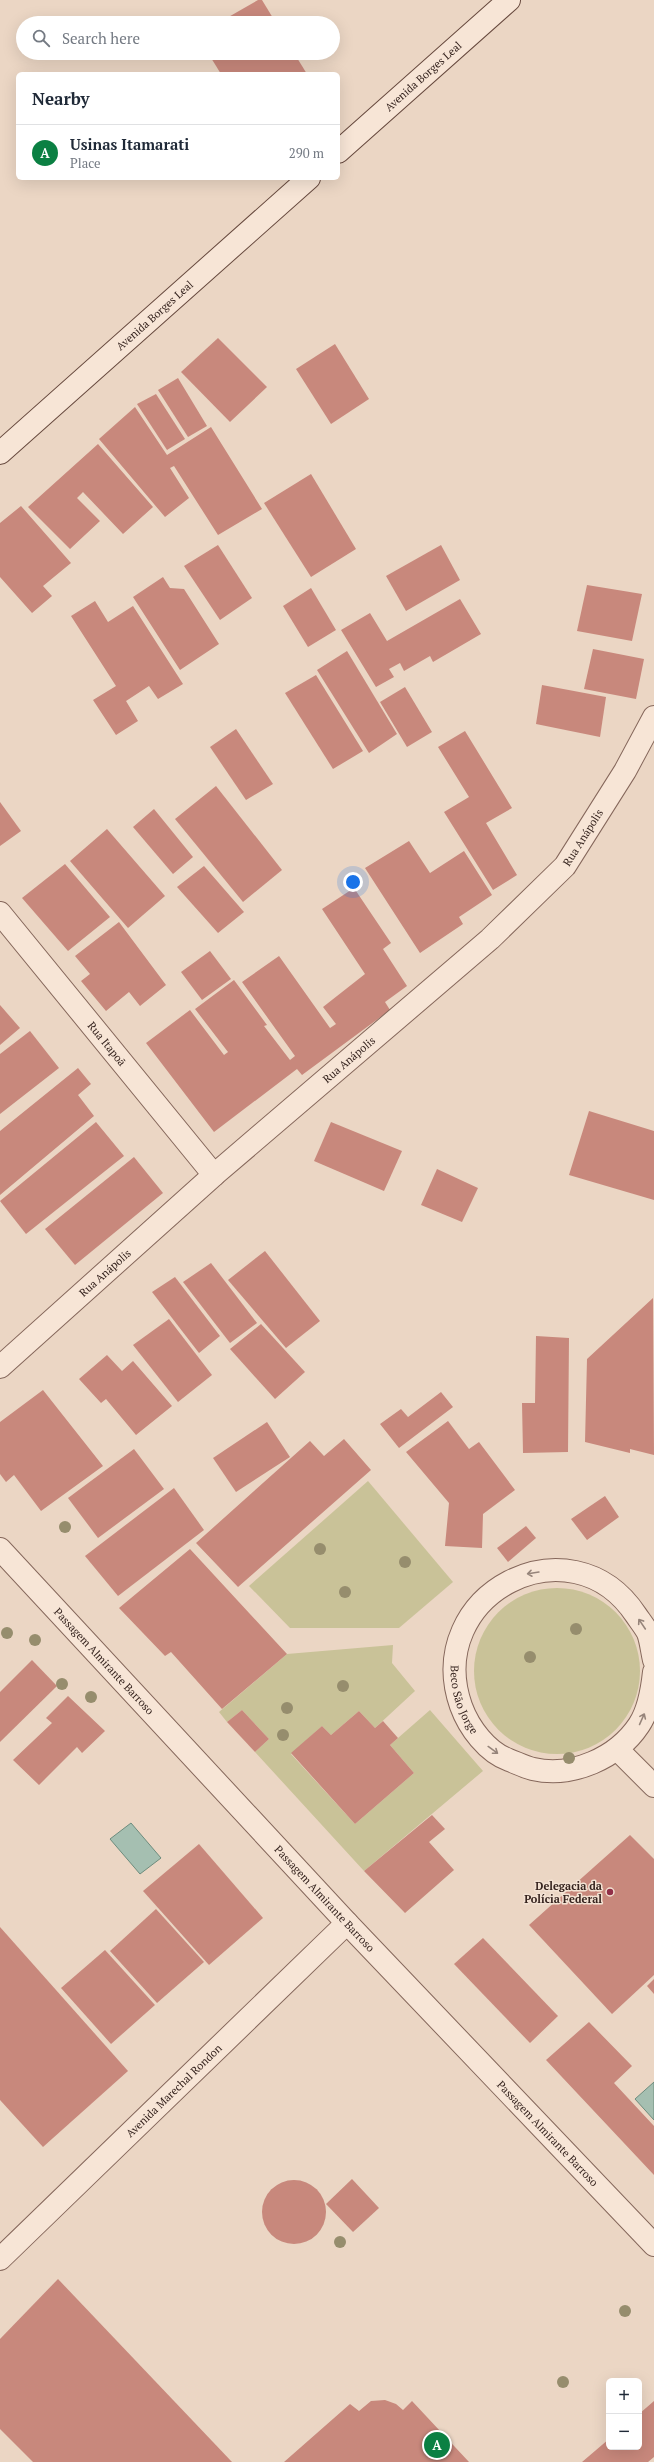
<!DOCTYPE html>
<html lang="en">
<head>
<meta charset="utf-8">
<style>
	body { margin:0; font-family:"PT Serif",serif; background:#f6f6f7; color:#1f2937 }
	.controls { position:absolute; right:12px; bottom:12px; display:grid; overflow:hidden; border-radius:6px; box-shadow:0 4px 16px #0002 }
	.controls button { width:36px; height:36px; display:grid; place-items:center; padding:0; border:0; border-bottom:1px solid #e0e1e3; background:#fff; color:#1f2937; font:20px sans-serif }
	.you { position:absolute; left:353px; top:882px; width:14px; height:14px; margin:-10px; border:3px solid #fff; border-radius:50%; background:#1a73e8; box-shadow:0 0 0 6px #1a73e833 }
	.badge { display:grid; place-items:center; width:26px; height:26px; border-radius:50%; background:#0b8043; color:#fff; font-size:13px; font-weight:700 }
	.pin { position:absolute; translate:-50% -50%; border:2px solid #fff; box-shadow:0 1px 4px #0006 }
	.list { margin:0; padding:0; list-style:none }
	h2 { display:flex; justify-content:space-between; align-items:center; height:52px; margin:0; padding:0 16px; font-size:17px }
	h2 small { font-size:13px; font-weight:400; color:#747a83 }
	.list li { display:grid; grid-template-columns:26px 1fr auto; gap:12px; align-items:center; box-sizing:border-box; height:56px; padding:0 16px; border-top:1px solid #e0e1e3 }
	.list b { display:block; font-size:15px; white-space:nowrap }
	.list p { margin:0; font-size:13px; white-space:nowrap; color:#747a83 }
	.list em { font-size:13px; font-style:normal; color:#747a83 }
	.icon { flex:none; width:22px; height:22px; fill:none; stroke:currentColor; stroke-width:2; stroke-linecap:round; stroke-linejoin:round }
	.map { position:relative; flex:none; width:654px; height:2462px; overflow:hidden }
	.search { position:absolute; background:#fff; box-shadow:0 4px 16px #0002; left:16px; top:16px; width:324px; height:44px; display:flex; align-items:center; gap:10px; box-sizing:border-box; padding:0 14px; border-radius:22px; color:#747a83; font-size:15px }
	.panel { position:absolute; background:#fff; box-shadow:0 4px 16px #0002; left:16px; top:72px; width:324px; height:108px; border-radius:6px }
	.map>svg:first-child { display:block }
	.green { fill:#c9c298 }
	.water { fill:#a5bfb1; stroke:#6d8c7d }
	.building { fill:#c8887c }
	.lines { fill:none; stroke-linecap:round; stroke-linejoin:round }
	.street-casing { stroke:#85675b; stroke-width:24 }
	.secondary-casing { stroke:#67493e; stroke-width:24 }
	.street { stroke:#f7e5d6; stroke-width:22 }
	.secondary { stroke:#f7e5d6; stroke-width:22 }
	.tree { fill:#968d6d }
	.oneway { stroke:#96847a }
	.poi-dot { fill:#912f48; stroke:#f3e2d3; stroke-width:1.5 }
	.labels { text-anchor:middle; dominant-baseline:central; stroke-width:3; stroke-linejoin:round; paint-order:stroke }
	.street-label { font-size:11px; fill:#36241f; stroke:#f3e2d3 }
	.poi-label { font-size:11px; font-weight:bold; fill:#36241f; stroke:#f3e2d3; text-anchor:end }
</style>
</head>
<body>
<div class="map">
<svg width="654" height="2462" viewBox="0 0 654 2462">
	<rect width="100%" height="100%" fill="#ebd6c4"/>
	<g class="green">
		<polygon points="368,1481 453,1582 399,1628 290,1628 249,1586"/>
		<circle cx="557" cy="1671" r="83"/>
		<polygon points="393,1645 392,1663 415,1691 375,1728 359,1711 331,1735 322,1726 291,1754 355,1824 414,1773 390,1745 430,1710 483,1771 364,1871 255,1752 269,1739 242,1710 227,1722 219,1712 287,1654"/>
	</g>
	<g class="water">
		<polygon points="131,1823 161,1858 140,1874 110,1839"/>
		<polygon points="654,2082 654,2120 635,2099"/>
	</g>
	<g class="building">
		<polygon points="258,0 262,0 276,23 218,23"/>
		<polygon points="208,53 294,53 307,74 221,74"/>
		<polygon points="218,338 267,387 230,422 181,372"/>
		<polygon points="335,344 369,399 331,424 296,369"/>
		<polygon points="178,378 207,426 188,437 158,390"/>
		<polygon points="156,394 185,439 167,450 137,404"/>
		<polygon points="135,407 167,455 211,427 262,509 218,535 174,466 170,468 189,498 165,517 99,439"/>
		<polygon points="98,444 153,507 123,534 83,492 77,498 100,521 70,549 28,507"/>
		<polygon points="311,474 356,549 311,577 264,503"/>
		<polygon points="21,506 71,563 43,586 52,596 32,613 0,577 0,523"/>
		<polygon points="218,545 252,598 220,620 184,566"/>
		<polygon points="441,545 460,580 406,611 386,576"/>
		<polygon points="163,577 170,588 184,589 219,644 180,670 133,597"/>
		<polygon points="587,585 642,594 632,641 577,631"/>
		<polygon points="311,588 336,630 308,647 283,606"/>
		<polygon points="460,599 481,634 433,662 430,656 404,671 400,663 389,669 394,677 376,687 341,630 370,613 387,641"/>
		<polygon points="95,601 108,622 133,606 183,684 158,699 149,686 126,701 138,721 116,735 93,700 116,686 71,616"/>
		<polygon points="593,649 644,659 636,699 584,689"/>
		<polygon points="347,651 397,734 369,753 317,670"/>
		<polygon points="316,675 363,751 333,769 285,693"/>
		<polygon points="542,685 606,697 600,737 536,724"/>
		<polygon points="405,687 432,732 407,747 380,702"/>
		<polygon points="236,729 273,784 246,800 210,747"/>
		<polygon points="465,731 512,808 486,823 517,875 493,890 444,812 469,797 438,747"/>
		<polygon points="216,786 282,870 243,902 175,819"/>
		<polygon points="0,802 21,831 0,846"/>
		<polygon points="154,809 193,857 173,874 133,827"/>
		<polygon points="107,829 165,896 128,928 70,861"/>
		<polygon points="409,841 430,873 464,851 492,895 459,917 463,924 420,953 365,868"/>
		<polygon points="65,864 110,917 68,951 22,898"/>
		<polygon points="204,866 244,912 218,933 177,887"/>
		<polygon points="354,888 391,943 383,949 407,986 385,1002 390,1010 302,1075 297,1069 214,1132 146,1043 190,1010 224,1055 228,1052 195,1009 234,980 267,1025 264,1026 290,1060 295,1056 242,982 279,956 330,1028 336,1024 323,1007 365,974 322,909"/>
		<polygon points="119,922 166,985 140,1006 129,992 106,1011 81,981 90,974 75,956"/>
		<polygon points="210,951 231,979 202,1000 181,972"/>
		<polygon points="0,1005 20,1028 0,1045"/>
		<polygon points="30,1031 59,1068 0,1114 0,1054"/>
		<polygon points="78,1068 91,1084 78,1095 94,1116 0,1195 0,1131"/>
		<polygon points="589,1111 654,1131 654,1200 569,1175"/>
		<polygon points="96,1122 124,1156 26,1234 0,1201"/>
		<polygon points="331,1122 402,1151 384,1191 314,1161"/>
		<polygon points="134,1157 163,1193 75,1265 45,1229"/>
		<polygon points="437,1169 478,1188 462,1222 421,1205"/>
		<polygon points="265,1251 320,1321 286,1348 228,1280"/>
		<polygon points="211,1263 257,1323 230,1343 183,1282"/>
		<polygon points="175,1277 220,1336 199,1353 152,1292"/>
		<polygon points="653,1298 654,1455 630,1449 630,1453 585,1442 587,1359"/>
		<polygon points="169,1319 212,1375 178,1402 133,1345"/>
		<polygon points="261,1324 305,1372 275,1399 230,1349"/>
		<polygon points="536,1336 569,1338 568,1452 523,1453 522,1403 535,1403"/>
		<polygon points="107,1355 122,1371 133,1361 172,1406 136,1435 106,1399 101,1403 79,1379"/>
		<polygon points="43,1390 103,1466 41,1511 14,1475 6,1482 0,1474 0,1422"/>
		<polygon points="441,1392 453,1407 399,1448 380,1424 401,1409 408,1417"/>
		<polygon points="448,1421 469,1449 479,1442 515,1490 483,1514 482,1548 445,1546 449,1503 406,1452"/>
		<polygon points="267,1422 290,1457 236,1492 213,1458"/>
		<polygon points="344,1439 371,1470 238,1587 196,1543 310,1441 324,1456"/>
		<polygon points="134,1449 164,1489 98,1538 68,1498"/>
		<polygon points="174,1488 204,1530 118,1596 85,1556"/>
		<polygon points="605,1496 619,1517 587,1540 571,1519"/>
		<polygon points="526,1526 536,1538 508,1562 497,1548"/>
		<polygon points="190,1549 287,1654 222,1709 171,1652 165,1656 119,1608"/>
		<polygon points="32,1660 57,1686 0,1742 0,1692"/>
		<polygon points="68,1696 105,1731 82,1753 77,1747 39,1785 13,1760 52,1723 46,1718"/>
		<polygon points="242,1710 269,1739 255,1752 227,1722"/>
		<polygon points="359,1711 375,1728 383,1721 398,1738 390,1745 414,1773 355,1824 291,1753 322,1726 331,1735"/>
		<polygon points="432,1815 445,1829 429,1842 454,1870 405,1913 364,1871"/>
		<polygon points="630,1835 654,1859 654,1975 612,2014 529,1925"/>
		<polygon points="199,1844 263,1918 209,1965 143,1891"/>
		<polygon points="156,1909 204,1962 157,2003 110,1951"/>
		<polygon points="0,1927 128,2071 43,2147 0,2100"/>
		<polygon points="483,1938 558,2016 530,2043 454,1964"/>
		<polygon points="105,1950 155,2005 111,2044 61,1988"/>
		<polygon points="654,1979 654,1994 647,1986"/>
		<polygon points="589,2022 632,2066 614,2083 654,2126 654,2175 546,2060"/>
		<polygon points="352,2179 379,2208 353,2232 326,2204"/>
		<circle cx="294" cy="2212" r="32"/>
		<polygon points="58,2279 232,2462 33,2462 0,2429 0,2339"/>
		<polygon points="385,2400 396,2404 403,2410 412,2401 469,2462 284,2462 350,2404 359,2411 371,2401"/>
		<polygon points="654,2401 654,2457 648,2462 582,2462 609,2439 609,2447 639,2447 639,2414"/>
	</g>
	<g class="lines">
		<g class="street-casing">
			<g id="street">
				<path id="s1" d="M0 913 214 1175"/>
				<path id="s2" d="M0 1367 214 1175 490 939 565 866 625 771 654 717"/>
				<path id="s3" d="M0 1549 347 1923 654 2245"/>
				<path id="s4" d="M654 1660C652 1652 651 1641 648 1633 645 1627 640 1621 636 1615 571 1517 422 1594 461 1706 469 1728 487 1752 509 1760 517 1763 525 1767 533 1769 572 1778 617 1758 639 1725 649 1710 652 1691 654 1672"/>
				<polyline points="617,1749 654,1786"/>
				<path id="s5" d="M0 2259 347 1923"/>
			</g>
		</g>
		<g class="secondary-casing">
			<g id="secondary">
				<path id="s6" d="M338 152 509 0"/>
				<path id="s7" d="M0 453 309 178"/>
			</g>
		</g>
		<use href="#street" class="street"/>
		<use href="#secondary" class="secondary"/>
	</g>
	<g class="tree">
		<circle cx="65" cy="1527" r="6"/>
		<circle cx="320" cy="1549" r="6"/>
		<circle cx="405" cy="1562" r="6"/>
		<circle cx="345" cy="1592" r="6"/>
		<circle cx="576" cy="1629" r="6"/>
		<circle cx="7" cy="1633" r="6"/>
		<circle cx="35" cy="1640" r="6"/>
		<circle cx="530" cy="1657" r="6"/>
		<circle cx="62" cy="1684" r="6"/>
		<circle cx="343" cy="1686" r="6"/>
		<circle cx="91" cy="1697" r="6"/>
		<circle cx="287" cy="1708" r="6"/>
		<circle cx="283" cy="1735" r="6"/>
		<circle cx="569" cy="1758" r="6"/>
		<circle cx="340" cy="2242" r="6"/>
		<circle cx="625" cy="2311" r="6"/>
		<circle cx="563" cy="2382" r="6"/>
	</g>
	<defs><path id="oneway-shaft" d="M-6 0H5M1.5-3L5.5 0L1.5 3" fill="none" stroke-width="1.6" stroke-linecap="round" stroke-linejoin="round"/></defs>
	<g class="oneway">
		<use href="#oneway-shaft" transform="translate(533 1573) rotate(171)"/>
		<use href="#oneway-shaft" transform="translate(642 1624) rotate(-124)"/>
		<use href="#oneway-shaft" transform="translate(642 1719) rotate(-66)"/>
		<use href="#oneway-shaft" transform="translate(493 1750) rotate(36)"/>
	</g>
	<circle class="poi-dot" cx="610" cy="1892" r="4"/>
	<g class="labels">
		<g class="street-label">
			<text stroke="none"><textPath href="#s6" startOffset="114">Avenida Borges Leal</textPath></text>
			<text stroke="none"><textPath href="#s7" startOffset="207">Avenida Borges Leal</textPath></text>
			<text stroke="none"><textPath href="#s2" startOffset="789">Rua Anápolis</textPath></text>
			<text stroke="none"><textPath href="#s1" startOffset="169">Rua Itapoã</textPath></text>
			<text stroke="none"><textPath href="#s2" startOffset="465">Rua Anápolis</textPath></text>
			<text stroke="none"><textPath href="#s2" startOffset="141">Rua Anápolis</textPath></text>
			<text stroke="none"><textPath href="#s3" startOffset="153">Passagem Almirante Barroso</textPath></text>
			<text stroke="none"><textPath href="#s4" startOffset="334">Beco São Jorge</textPath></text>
			<text stroke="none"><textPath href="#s3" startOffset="477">Passagem Almirante Barroso</textPath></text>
			<text stroke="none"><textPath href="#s5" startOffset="242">Avenida Marechal Rondon</textPath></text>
			<text stroke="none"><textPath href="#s3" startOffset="801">Passagem Almirante Barroso</textPath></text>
		</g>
		<g class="poi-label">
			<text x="602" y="1886">Delegacia da<tspan x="602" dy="13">Polícia Federal</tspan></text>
		</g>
	</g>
</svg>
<div class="controls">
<button>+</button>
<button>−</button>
</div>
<div class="you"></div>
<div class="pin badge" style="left:437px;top:2445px">A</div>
<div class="search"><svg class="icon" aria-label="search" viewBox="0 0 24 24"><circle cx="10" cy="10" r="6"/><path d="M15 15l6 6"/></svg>Search here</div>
<section class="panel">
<h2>Nearby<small></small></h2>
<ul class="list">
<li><span class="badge">A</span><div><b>Usinas Itamarati</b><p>Place</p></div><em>290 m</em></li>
</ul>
</section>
</div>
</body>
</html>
